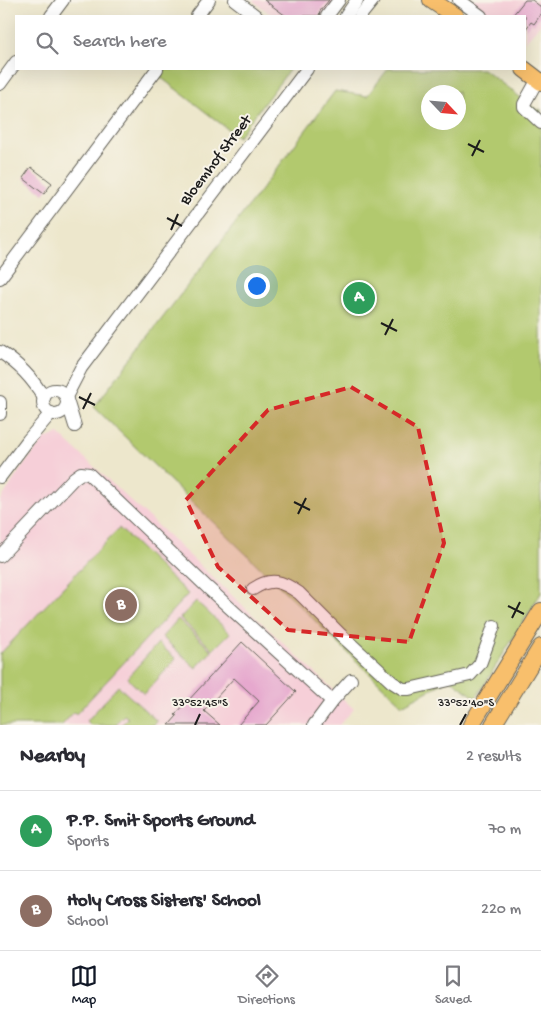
<!DOCTYPE html>
<html lang="en">
<head>
<meta charset="utf-8">
<style>
	body { margin:0; font-family:"Gochi Hand",sans-serif; background:#f2f2f3; color:#2b2b33 }
	.compass { position:absolute; left:421px; top:85px; width:45px; height:45px; border-radius:50%; background:#fff; box-shadow:0 5px 20px #0002; rotate:116deg }
	.you { position:absolute; left:256px; top:285px; width:18px; height:18px; margin:-12px; border:4px solid #fff; border-radius:50%; background:#1a73e8; box-shadow:0 0 0 8px #1a73e833 }
	.badge { display:grid; place-items:center; width:32px; height:32px; border-radius:50%; background:#111827; color:#fff; font-size:16px; font-weight:700 }
	.pin { position:absolute; translate:-50% -50%; border:2px solid #fff; box-shadow:0 1px 5px #0006 }
	.list { margin:0; padding:0; list-style:none }
	h2 { display:flex; justify-content:space-between; align-items:center; height:65px; margin:0; padding:0 20px; font-size:21px }
	h2 small { font-size:16px; font-weight:400; color:#7c7c81 }
	.list li { display:grid; grid-template-columns:32px 1fr auto; gap:15px; align-items:center; box-sizing:border-box; height:80px; padding:0 20px; border-top:1px solid #e1e1e2 }
	.list b { display:block; font-size:19px; white-space:nowrap }
	.list p { margin:0; font-size:16px; white-space:nowrap; color:#7c7c81 }
	.list em { font-size:16px; font-style:normal; color:#7c7c81 }
	.icon { flex:none; width:28px; height:28px; fill:none; stroke:currentColor; stroke-width:2; stroke-linecap:round; stroke-linejoin:round }
	.map { position:relative; flex:none; width:541px; height:725px; overflow:hidden }
	.search { position:absolute; background:#fff; box-shadow:0 5px 20px #0002; left:15px; right:15px; top:15px; height:55px; display:flex; align-items:center; gap:12px; box-sizing:border-box; padding:0 18px; border-radius:0px; color:#7c7c81; font-size:19px }
	.sheet { height:225px; background:#fff }
	nav { display:flex; justify-content:space-around; align-items:center; box-sizing:border-box; height:70px; border-top:1px solid #e1e1e2; background:#fff; font-size:14px; color:#7c7c81 }
	nav a { display:grid; justify-items:center; gap:2px }
	nav .on { color:#111827 }
	.map>svg:first-child { display:block }
	.built { fill:#f6cfd8 }
	.green { fill:#b2c96e; stroke:#677245; fill-rule:evenodd }
	.building { fill:#e6a8ce }
	.lines { fill:none; stroke-linecap:round; stroke-linejoin:round }
	.minor-casing { stroke:#65635a; stroke-width:14 }
	.major-casing { stroke:#65635a; stroke-width:18 }
	.minor { stroke:#fff; stroke-width:12 }
	.major { stroke:#f8bf6c; stroke-width:16 }
	.marked { fill:#d62828; fill-opacity:0.2; stroke:#d62828; stroke-width:4; stroke-dasharray:10 6; stroke-linejoin:round }
	.ticks { fill:none; stroke:#1c1c1c; stroke-width:2 }
	.labels { text-anchor:middle; dominant-baseline:central; stroke-width:4; stroke-linejoin:round; paint-order:stroke }
	.street-label { font-size:16px; fill:#1c1c1c; stroke:#f7f3e8 }
	.ticks-label { font-size:12px; text-anchor:middle; fill:#1c1c1c; stroke:#f7f3e8; stroke-width:4; stroke-linejoin:round; paint-order:stroke }
</style>
</head>
<body>
<div class="map">
<svg width="541" height="725" viewBox="0 0 541 725">
	<rect width="100%" height="100%" fill="#f7f3e8"/>
	<filter id="ink" filterUnits="userSpaceOnUse"><feTurbulence type="fractalNoise" baseFrequency=".02" numOctaves="2"/><feDisplacementMap in="SourceGraphic" scale="10" xChannelSelector="R" yChannelSelector="G"/><feConvolveMatrix kernelMatrix="1 2 1 2 8 2 1 2 1" color-interpolation-filters="sRGB"/></filter>
	<filter id="wash" filterUnits="userSpaceOnUse"><feTurbulence type="fractalNoise" baseFrequency=".0096" numOctaves="4" result="noise"/><feDisplacementMap in="SourceGraphic" scale="20" xChannelSelector="R" yChannelSelector="G"/><feGaussianBlur stdDeviation="1.12" result="paint"/><feColorMatrix in="noise" values="0 0 0 0 0 0 0 0 0 0 0 0 0 0 0 0 0 1.4 0 .05"/><feComposite in="paint" operator="in"/></filter>
	<g filter="url(#wash)">
		<rect width="100%" height="100%" fill="#ede7cc"/>
		<g class="built">
			<polygon points="252,0 344,0 332,16 273,16"/>
			<polygon points="466,0 541,0 541,23 525,42 525,16 488,16"/>
			<polygon points="59,434 354,709 339,725 0,725 0,501 20,470 44,439"/>
		</g>
		<g class="green">
			<polygon points="165,69 290,69 238,137 159,76"/>
			<path d="M388 69H483L537 110 541 109V593L476 698 450 679 402 705 94 407 261 190 335 91 367 96ZM428 92H458V122H428Z"/>
			<polygon points="119,528 188,594 76,714 74,712 62,725 0,725 0,654"/>
			<polygon points="196,601 230,633 213,650 180,618"/>
			<polygon points="178,619 212,651 196,668 162,637"/>
			<polygon points="158,643 176,659 144,694 127,678"/>
			<polygon points="118,686 157,721 154,725 121,725 128,718 124,715 116,723 118,725 91,725 87,721"/>
		</g>
		<g id="blocks">
			<g class="building">
				<polygon points="264,0 329,0 320,11 319,16 286,16"/>
				<polygon points="525,0 532,0 541,7 541,14 534,24 531,22 525,30 525,16 512,16"/>
				<polygon points="31,167 52,183 44,194 23,178"/>
				<polygon points="242,642 296,692 266,725 238,725 259,701 234,678 204,711 220,725 169,725 177,716 175,715"/>
			</g>
		</g>
	</g>
	<g filter="url(#ink)">
		<use href="#blocks" fill-opacity="0" stroke="#65635a" stroke-width="1"/>
		<g class="lines">
			<g class="minor-casing">
				<g id="minor">
					<polyline points="235,0 256,16"/>
					<polyline points="459,0 481,16"/>
					<polyline points="51,16 63,0"/>
					<polyline points="197,16 209,0"/>
					<polyline points="327,16 339,0"/>
					<polyline points="346,16 357,0"/>
					<polyline points="360,16 373,0"/>
					<polyline points="538,79 524,104 524,107 541,123"/>
					<polyline points="0,84 16,62"/>
					<polyline points="0,278 157,69"/>
					<path d="M0 352C19 364 33 379 44 398"/>
					<circle cx="55" cy="402" r="12"/>
					<polyline points="66,397 81,368 307,69"/>
					<polyline points="67,400 75,426"/>
					<polyline points="0,402 0,414"/>
					<polyline points="0,477 28,440 51,413"/>
					<polyline points="0,556 74,478 81,473 89,474 208,588 332,701 314,725"/>
					<path d="M253 589C271 577 282 581 299 593L341 635 392 682 403 689H409L470 675 480 664 494 626"/>
					<polyline points="332,701 351,680"/>
				</g>
			</g>
			<g class="major-casing">
				<g id="major">
					<polyline points="431,0 455,16"/>
					<polyline points="524,69 541,82"/>
					<polyline points="471,725 541,611"/>
					<polyline points="493,725 541,647"/>
				</g>
			</g>
			<use href="#minor" class="minor"/>
			<use href="#major" class="major"/>
		</g>
	</g>
	<path class="marked" d="M351 387 418 427 444 543 409 642 288 630 218 567 186 500 268 410Z"/>
	<path class="ticks" d="M468 144 484 152M472 156 480 140M167 218 182 226M171 230 178 214M381 323 397 331M385 335 393 319M79 397 95 405M83 409 91 393M294 502 310 510M298 514 306 498M508 606 524 614M512 618 520 602M195 725 200 714M460 725 466 714"/>
	<g class="labels">
		<g class="street-label">
			<text transform="translate(217 161) rotate(-53)">Bloemhof Street</text>
		</g>
	</g>
	<g class="ticks-label">
		<text x="200" y="706">33°52'45"S</text>
		<text x="466" y="706">33°52'40"S</text>
	</g>
</svg>
<svg class="compass" viewBox="-18 -18 36 36"><path d="M0-13l5 13h-10z" fill="#e53935"/><path d="M0 13l5-13h-10z" fill="#7c7c81"/></svg>
<div class="you"></div>
<div class="pin badge" style="left:359px;top:298px;background:#2e9e5b">A</div>
<div class="pin badge" style="left:121px;top:605px;background:#8d6e63">B</div>
<div class="search"><svg class="icon" aria-label="search" viewBox="0 0 24 24"><circle cx="10" cy="10" r="6"/><path d="M15 15l6 6"/></svg>Search here</div>
</div>
<section class="sheet">
<h2>Nearby<small>2 results</small></h2>
<ul class="list">
<li><span class="badge" style="background:#2e9e5b">A</span><div><b>P.P. Smit Sports Ground</b><p>Sports</p></div><em>70 m</em></li>
<li><span class="badge" style="background:#8d6e63">B</span><div><b>Holy Cross Sisters' School</b><p>School</p></div><em>220 m</em></li>
</ul>
</section>
<nav>
<a class="on"><svg class="icon" aria-label="map" viewBox="0 0 24 24"><path d="M3 6l6-2 6 2 6-2v14l-6 2-6-2-6 2zM9 4v14M15 6v14"/></svg>Map</a>
<a><svg class="icon" aria-label="directions" viewBox="0 0 24 24"><path d="M12 3l9 9-9 9-9-9zM9 14v-3h6M13 9l2 2-2 2"/></svg>Directions</a>
<a><svg class="icon" aria-label="saved" viewBox="0 0 24 24"><path d="M7 4h10v16l-5-4-5 4z"/></svg>Saved</a>
</nav>
</body>
</html>
